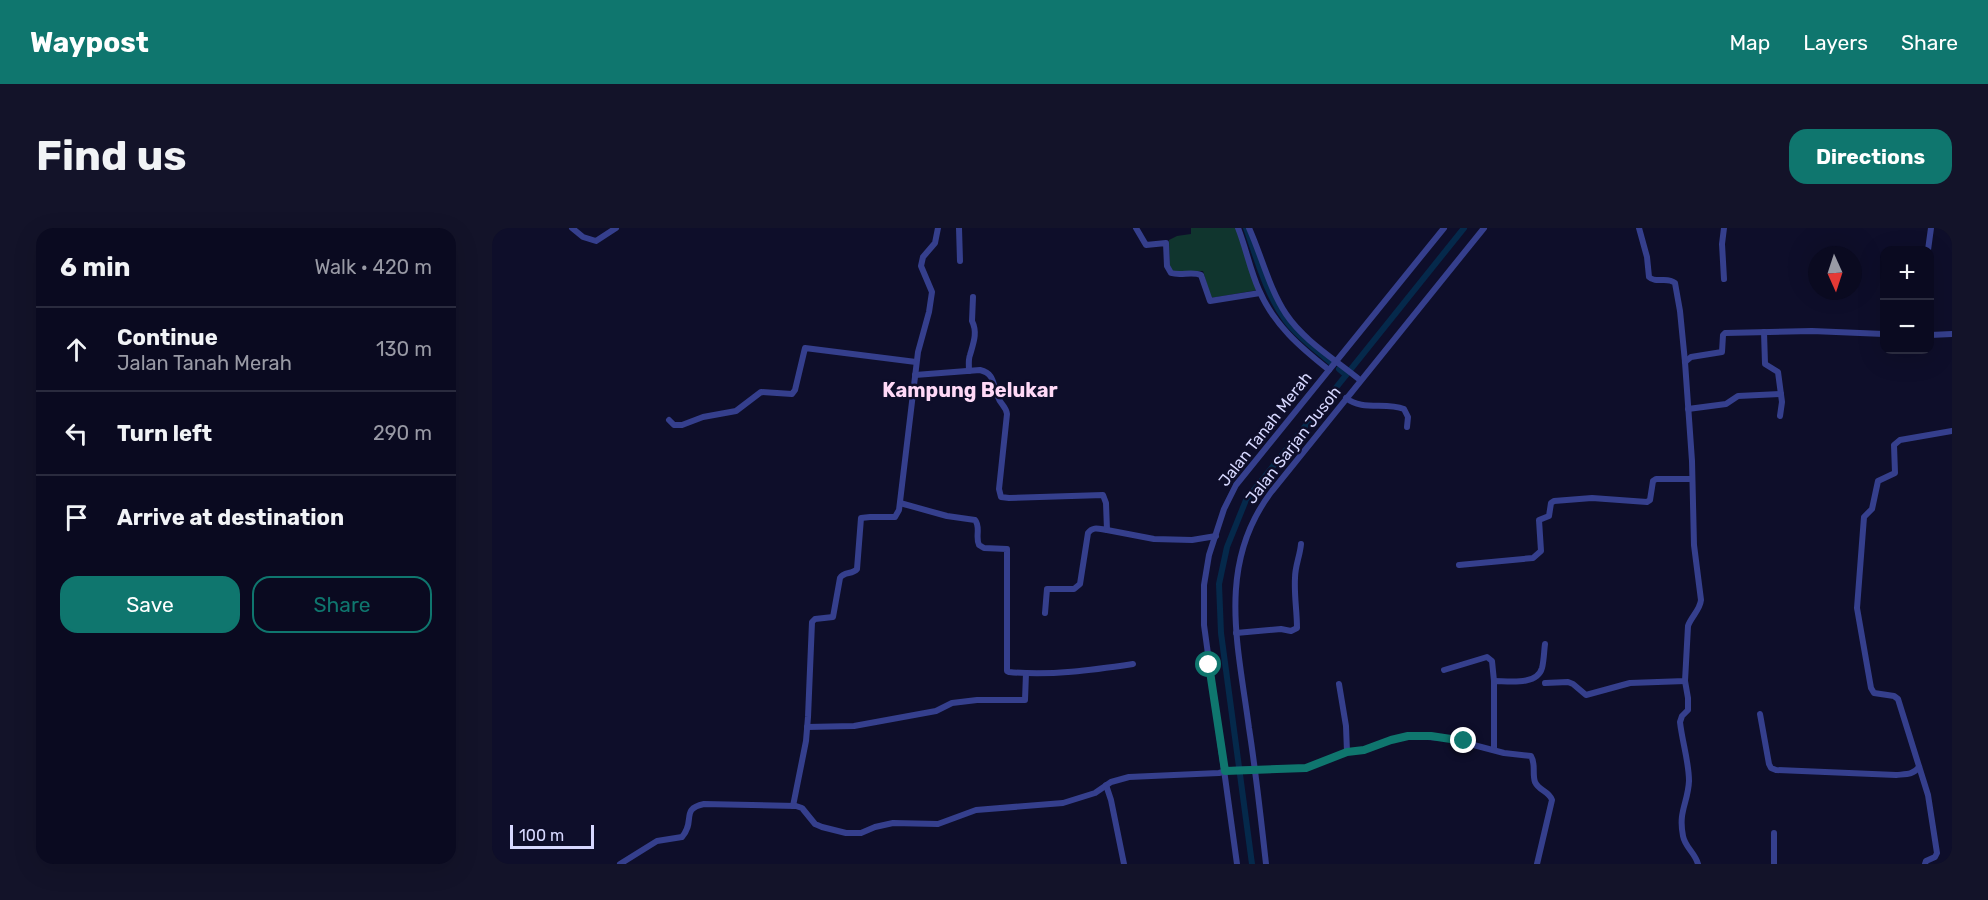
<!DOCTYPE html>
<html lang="en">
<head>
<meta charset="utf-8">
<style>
	body { margin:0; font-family:Rubik,sans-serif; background:#131329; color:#f1f3f6 }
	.controls { position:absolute; right:18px; top:18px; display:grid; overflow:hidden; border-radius:12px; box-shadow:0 6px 24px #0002 }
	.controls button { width:54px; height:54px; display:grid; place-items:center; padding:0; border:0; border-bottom:2px solid #2a2b3e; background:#0a0a20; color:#f1f3f6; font:30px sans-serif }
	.compass { position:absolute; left:1316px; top:18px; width:54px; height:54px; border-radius:50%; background:#0a0a20; box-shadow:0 6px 24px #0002; rotate:177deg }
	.scale { position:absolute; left:18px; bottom:15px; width:84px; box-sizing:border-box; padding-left:6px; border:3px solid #d7d8ff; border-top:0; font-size:16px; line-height:21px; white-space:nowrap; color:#d7d8ff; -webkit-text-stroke:4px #0e0e2a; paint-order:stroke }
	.stop { position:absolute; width:18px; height:18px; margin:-14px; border:4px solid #0f766e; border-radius:50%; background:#fff }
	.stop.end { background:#0f766e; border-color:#fff; box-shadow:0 2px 6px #0008 }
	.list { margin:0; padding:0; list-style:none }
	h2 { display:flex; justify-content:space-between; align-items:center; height:78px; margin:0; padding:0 24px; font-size:26px }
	h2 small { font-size:20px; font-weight:400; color:#999aa5 }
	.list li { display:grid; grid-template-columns:39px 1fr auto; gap:18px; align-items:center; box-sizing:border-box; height:84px; padding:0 24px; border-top:2px solid #2a2b3e }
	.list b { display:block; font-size:22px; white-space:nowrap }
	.list p { margin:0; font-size:20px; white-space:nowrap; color:#999aa5 }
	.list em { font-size:20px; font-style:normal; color:#999aa5 }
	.actions { display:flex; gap:12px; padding:18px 24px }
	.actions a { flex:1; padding:14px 0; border:2px solid #0f766e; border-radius:18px; text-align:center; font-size:21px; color:#0f766e }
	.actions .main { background:#0f766e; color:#fff }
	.icon { flex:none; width:33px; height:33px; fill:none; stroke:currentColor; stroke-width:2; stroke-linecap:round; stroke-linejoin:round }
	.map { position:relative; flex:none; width:1460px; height:636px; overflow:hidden; border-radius:18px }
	header { display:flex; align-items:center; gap:36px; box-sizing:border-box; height:84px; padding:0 30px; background:#0f766e; color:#fff }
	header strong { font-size:28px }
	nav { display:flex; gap:33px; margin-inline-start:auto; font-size:21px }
	.intro { display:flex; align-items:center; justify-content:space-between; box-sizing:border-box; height:144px; padding:0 36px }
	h1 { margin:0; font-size:42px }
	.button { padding:15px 27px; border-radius:18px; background:#0f766e; color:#fff; font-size:21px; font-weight:700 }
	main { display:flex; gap:36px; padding:0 36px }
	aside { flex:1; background:#0a0a20; border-radius:18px; box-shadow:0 6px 24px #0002 }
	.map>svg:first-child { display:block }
	.green { fill:#10352e }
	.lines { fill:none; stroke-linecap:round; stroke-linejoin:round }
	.canal { stroke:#05294b; stroke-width:6 }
	.street { stroke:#353f8d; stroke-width:6 }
	.route { stroke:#0f766e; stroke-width:8 }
	.labels { text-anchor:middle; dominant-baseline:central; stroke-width:5; stroke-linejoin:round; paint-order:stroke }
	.street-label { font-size:16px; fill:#d7d8ff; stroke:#0e0e2a }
	.quarter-label { font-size:20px; font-weight:bold; fill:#ffd9f7; stroke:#0e0e2a }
</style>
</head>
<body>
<header>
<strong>Waypost</strong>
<nav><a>Map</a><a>Layers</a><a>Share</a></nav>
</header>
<div class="intro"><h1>Find us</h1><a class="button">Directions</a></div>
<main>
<aside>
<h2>6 min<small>Walk · 420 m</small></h2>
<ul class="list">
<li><svg class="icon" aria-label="ahead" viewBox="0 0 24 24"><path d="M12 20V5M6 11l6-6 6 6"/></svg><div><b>Continue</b><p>Jalan Tanah Merah</p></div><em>130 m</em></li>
<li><svg class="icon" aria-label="left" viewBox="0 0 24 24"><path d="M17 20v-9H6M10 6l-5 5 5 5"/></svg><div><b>Turn left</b></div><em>290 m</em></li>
<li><svg class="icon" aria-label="arrive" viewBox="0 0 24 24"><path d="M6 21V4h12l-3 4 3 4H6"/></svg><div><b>Arrive at destination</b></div></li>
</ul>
<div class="actions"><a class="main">Save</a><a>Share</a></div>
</aside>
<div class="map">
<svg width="1460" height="636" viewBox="0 0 1460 636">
	<rect width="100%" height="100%" fill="#0e0e2a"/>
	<polygon class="green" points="699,0 746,0 766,62 719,70 711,43 683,45 678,41 677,12 685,8 699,6"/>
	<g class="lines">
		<g class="canal">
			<path d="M754 0C765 31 774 66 794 93 806 109 823 121 838 134"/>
			<polyline points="847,141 854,147"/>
			<polyline points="760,636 729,405 727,356 735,319 754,272 972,0"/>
		</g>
		<g class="street">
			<polyline points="80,0 91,9 104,13 124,0"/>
			<polyline points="467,0 468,33"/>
			<path d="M644 0 654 17 674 15 675 38 679 45C689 48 700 43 709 47L718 73 768 65"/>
			<path d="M746 0C754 20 758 42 767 62 782 97 808 119 837 142"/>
			<path d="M757 0C770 29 777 60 794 86 812 113 844 132 868 152"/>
			<polyline points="1232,0 1230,16 1232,51"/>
			<polyline points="1436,22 1439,0"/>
			<polyline points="1272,104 1273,136 1286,144 1290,174 1288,188"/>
			<polyline points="1438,107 1460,106"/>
			<polyline points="1193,134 1199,129 1230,124 1231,107 1233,105 1320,103 1392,106"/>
			<path d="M477 143C477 138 476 132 478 127 481 116 486 105 480 93L481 69"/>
			<path d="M423 147 488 142C504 146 500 157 506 169 508 176 514 178 515 186L507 261 509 269 517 270 611 267 614 275 615 302C607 301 601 298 596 305L588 356 582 361H555L553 385"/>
			<path d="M854 170C870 183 893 174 912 181L916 189 915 199"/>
			<polyline points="1196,181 1234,176 1246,168 1289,166"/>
			<polyline points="177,192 182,197 190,197 211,189 244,183 269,164 300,166 303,162 313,120 424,134"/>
			<path d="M408 275 455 288 483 292C489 299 483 309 487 317L492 320 515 321V443L517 444C558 448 601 442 641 436"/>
			<polyline points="615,302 662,311 700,312 724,308"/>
			<polyline points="967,337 1041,330 1049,323 1047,292 1057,288 1059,275 1062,273 1100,270 1155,274 1158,272 1161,253 1164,251 1200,251"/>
			<path d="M744 405 789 401 799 403 805 400C805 383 802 367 803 350 803 338 808 328 809 316"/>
			<polyline points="952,442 995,429 1000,433 1002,453"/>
			<path d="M1193 453 1196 470V482L1190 488 1188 494C1190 513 1197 534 1197 553 1196 575 1186 583 1191 608 1193 619 1203 625 1206 636"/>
			<path d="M1053 455 1076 454 1081 456 1094 467 1138 455 1193 453 1196 398C1199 389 1208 382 1209 372L1202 317 1200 233 1193 134 1188 83 1183 55C1175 48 1164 56 1157 49L1155 29 1147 0"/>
			<polyline points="847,456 854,498 855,524"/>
			<path d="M1268 486 1277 536 1279 540 1284 542 1404 547C1414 546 1421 547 1427 539"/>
			<polyline points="315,499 362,498 444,483 460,475 485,472 533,472 534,445"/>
			<path d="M1002 522V453C1016 453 1045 458 1050 440 1052 432 1052 423 1053 416"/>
			<polyline points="614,557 619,572 632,636"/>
			<path d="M301 578 314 513 316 489 320 394 323 391 341 389 348 350C352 343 360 347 365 341L369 290 378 289H403L407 282 426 124 437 84 440 64 429 38 431 29 443 15 446 0"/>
			<polyline points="1282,605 1282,636"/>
			<path d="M128 636 165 613 190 609C204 593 188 581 212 576L304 578 310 580 323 596 330 599 354 605H369L383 599 401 595 446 596 484 582 571 575 603 565 619 554 637 549 727 545 739 542 814 540 855 524 872 522 899 512 916 508 955 510 1012 525 1039 528C1044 536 1040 545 1043 554 1047 563 1057 563 1060 572L1045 636"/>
			<polyline points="745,636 712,397 712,357 717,327 732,281 744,257 952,0"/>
			<path d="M774 636C769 591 764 545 757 500 746 417 724 336 780 263L992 0"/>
			<polyline points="1433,636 1434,633 1443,629 1445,625 1436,567 1406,471 1402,468 1382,465 1379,460 1365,380 1372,289 1380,281 1386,253 1403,245 1402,217 1408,212 1460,203"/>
		</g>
	</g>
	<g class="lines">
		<polyline class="route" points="717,437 733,543 814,540 855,524 872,522 899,512 916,508 939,508 972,513"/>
	</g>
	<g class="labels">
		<g class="street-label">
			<text transform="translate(773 201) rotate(-52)">Jalan Tanah Merah</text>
			<text transform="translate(801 217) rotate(-52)">Jalan Sarjan Jusoh</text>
		</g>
		<g class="quarter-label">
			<text x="478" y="162">Kampung Belukar</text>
		</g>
	</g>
</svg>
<div class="controls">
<button>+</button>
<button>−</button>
</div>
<svg class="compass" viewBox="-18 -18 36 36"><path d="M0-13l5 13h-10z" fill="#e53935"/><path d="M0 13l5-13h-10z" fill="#999aa5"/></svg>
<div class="scale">100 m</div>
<div class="stop" style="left:717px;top:437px"></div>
<div class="stop end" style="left:972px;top:513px"></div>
</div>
</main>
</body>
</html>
